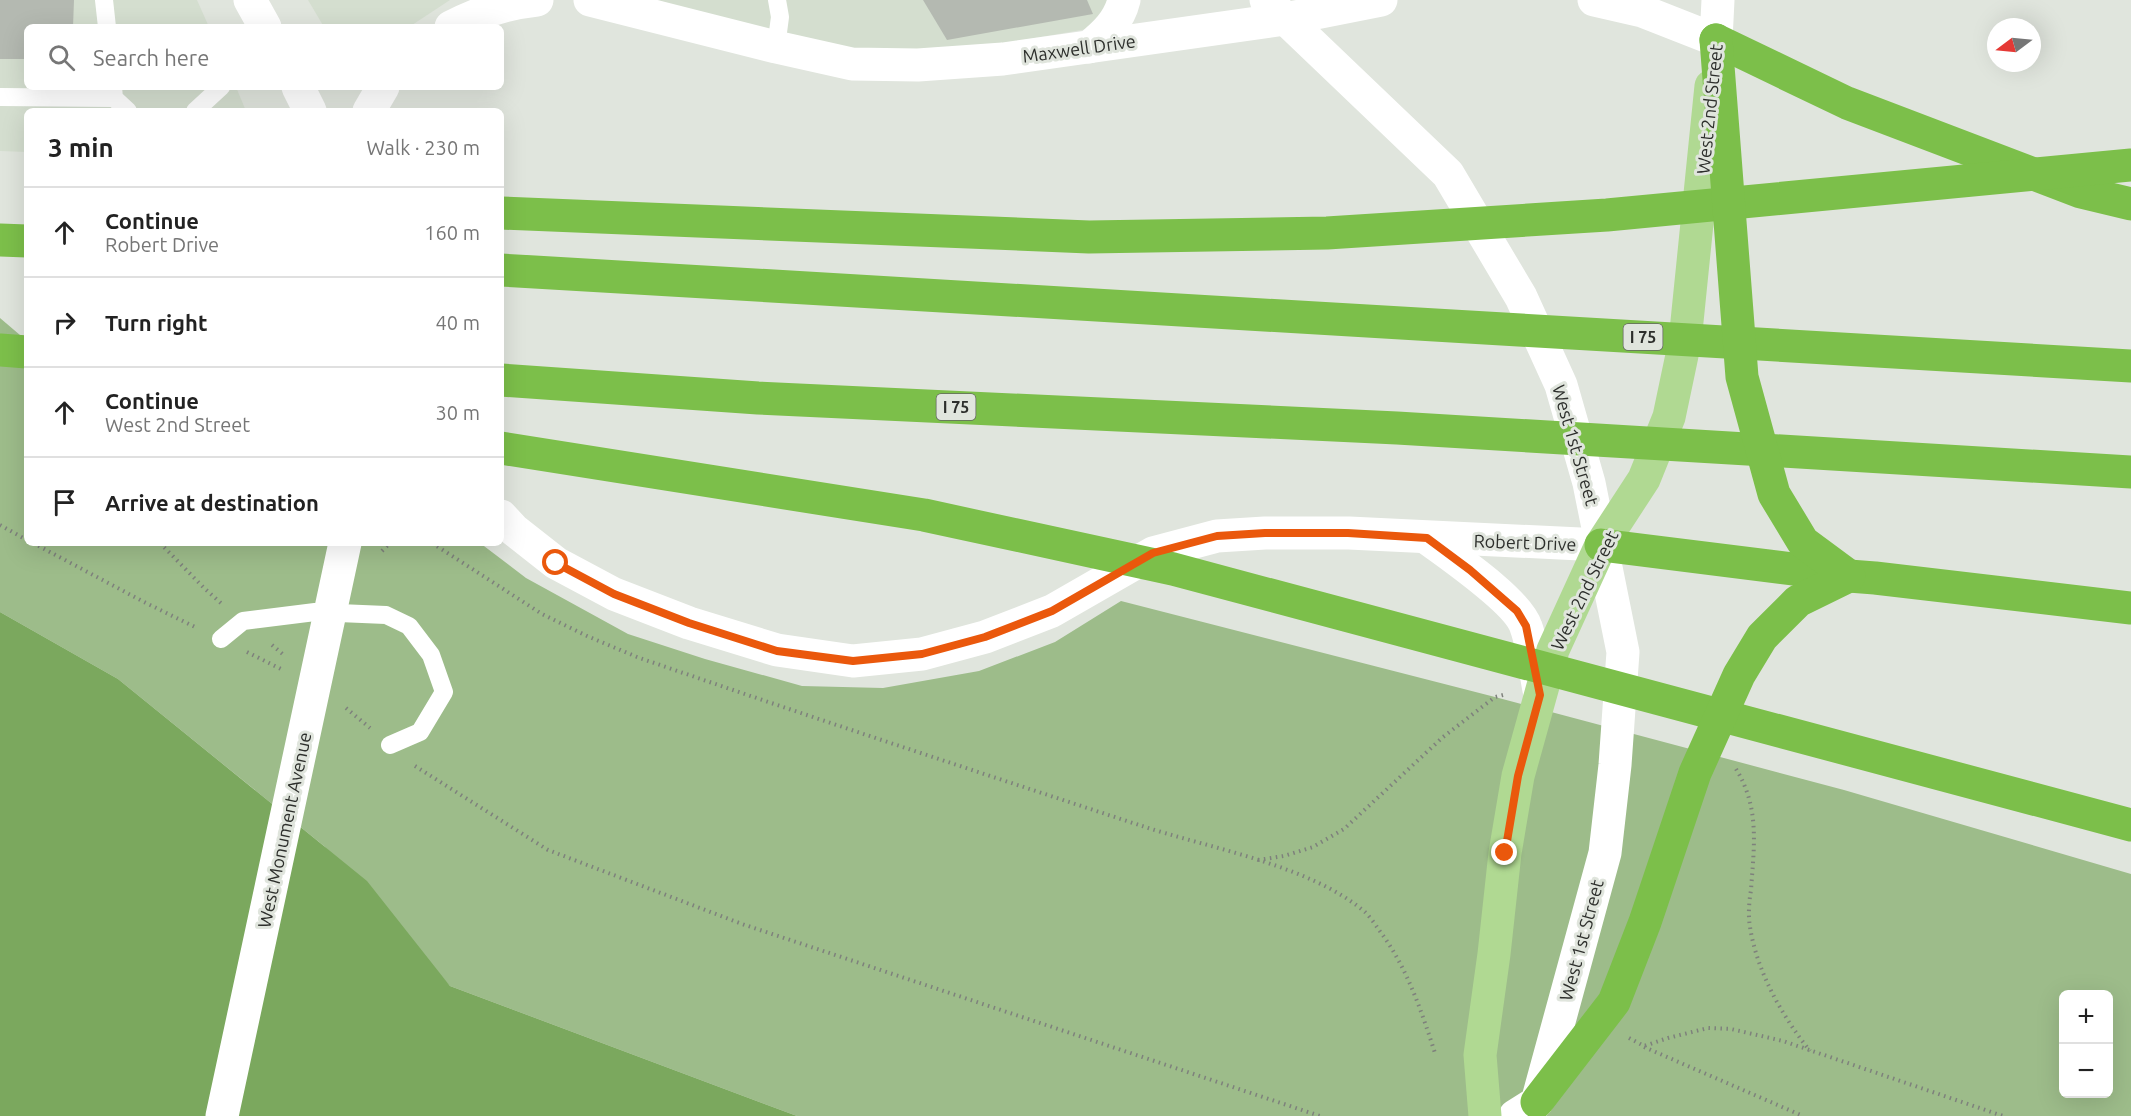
<!DOCTYPE html>
<html lang="en">
<head>
<meta charset="utf-8">
<style>
	body { margin:0; font-family:Ubuntu,sans-serif; background:#f6f6f6; color:#222 }
	.controls { position:absolute; right:18px; bottom:18px; display:grid; overflow:hidden; border-radius:9px; box-shadow:0 6px 24px #0002 }
	.controls button { width:54px; height:54px; display:grid; place-items:center; padding:0; border:0; border-bottom:2px solid #e0e0e0; background:#fff; color:#222; font:30px sans-serif }
	.compass { position:absolute; left:1987px; top:18px; width:54px; height:54px; border-radius:50%; background:#fff; box-shadow:0 6px 24px #0002; rotate:254deg }
	.stop { position:absolute; width:18px; height:18px; margin:-14px; border:4px solid #ea580c; border-radius:50%; background:#fff }
	.stop.end { background:#ea580c; border-color:#fff; box-shadow:0 2px 6px #0008 }
	.list { margin:0; padding:0; list-style:none }
	h2 { display:flex; justify-content:space-between; align-items:center; height:78px; margin:0; padding:0 24px; font-size:26px }
	h2 small { font-size:20px; font-weight:400; color:#767676 }
	.list li { display:grid; grid-template-columns:39px 1fr auto; gap:18px; align-items:center; box-sizing:border-box; height:90px; padding:0 24px; border-top:2px solid #e0e0e0 }
	.list b { display:block; font-size:22px; white-space:nowrap }
	.list p { margin:0; font-size:20px; white-space:nowrap; color:#767676 }
	.list em { font-size:20px; font-style:normal; color:#767676 }
	.icon { flex:none; width:33px; height:33px; fill:none; stroke:currentColor; stroke-width:2; stroke-linecap:round; stroke-linejoin:round }
	.map { position:relative; flex:none; width:2131px; height:1116px; overflow:hidden }
	.search { position:absolute; background:#fff; box-shadow:0 6px 24px #0002; left:24px; top:24px; width:480px; height:66px; display:flex; align-items:center; gap:15px; box-sizing:border-box; padding:0 21px; border-radius:9px; color:#767676; font-size:22px }
	.panel { position:absolute; background:#fff; box-shadow:0 6px 24px #0002; left:24px; top:108px; width:480px; height:438px; border-radius:9px }
	.map>svg:first-child { display:block }
	.built { fill:#d4decf }
	.green { fill:#9dbc8a; fill-rule:evenodd }
	.water { fill:#7ba85e }
	.building { fill:#b4b9b1 }
	.lines { fill:none; stroke-linecap:round; stroke-linejoin:round }
	.path { stroke:#7e817c; stroke-width:4; stroke-dasharray:1.5 4.5; stroke-linecap:butt }
	.lane { stroke:#fff; stroke-width:18 }
	.secondary { stroke:#fff; stroke-width:33 }
	.primary { stroke:#b0d992; stroke-width:33 }
	.highway { stroke:#7cbf4a; stroke-width:33 }
	.route { stroke:#ea580c; stroke-width:8 }
	.labels { text-anchor:middle; dominant-baseline:central; stroke-width:6; stroke-linejoin:round; paint-order:stroke }
	.shield { fill:#e0e5dd; stroke:#636661; stroke-width:1.5 }
	.shield-label { font-size:16px; font-weight:bold; fill:#2d2f2c }
	.street-label { font-size:18px; fill:#2d2f2c; stroke:#e0e5dd }
</style>
</head>
<body>
<div class="map">
<svg width="2131" height="1116" viewBox="0 0 2131 1116">
	<rect width="100%" height="100%" fill="#e0e5dd"/>
	<g class="built">
		<polygon points="0,0 197,0 209,27 27,27 27,87 236,87 246,111 27,111 27,152 0,151"/>
		<polygon points="308,0 450,0 409,27 324,27"/>
		<polygon points="658,0 1114,0 1093,28 1006,43 919,54 848,51 698,13"/>
	</g>
	<path class="green" d="M0 318 27 341V543H480L526 578 628 634 705 659 802 686 883 688 979 671 1055 642 1121 601 1495 697 1844 790 2131 874V1116H797L450 986 324 846 118 679 0 612ZM2064 994H2108V1094H2064Z"/>
	<polygon class="water" points="0,612 118,679 367,881 450,986 797,1116 0,1116"/>
	<g class="building">
		<polygon points="0,0 74,0 73,27 27,27 27,59 0,59"/>
		<polygon points="923,0 1087,0 1093,14 947,40"/>
	</g>
	<g class="lines">
		<g class="path">
			<polyline points="0,525 27,540"/>
			<polyline points="33,543 144,602 197,628"/>
			<polyline points="160,543 205,589 222,604"/>
			<path d="M432 543 542 614 587 636 637 657C804 715 972 770 1139 825 1208 848 1310 865 1365 912 1370 917 1375 924 1379 930 1407 967 1421 1010 1435 1053"/>
			<polyline points="382,551 390,543"/>
			<polyline points="272,645 285,656"/>
			<polyline points="247,652 281,669"/>
			<polyline points="346,708 370,728"/>
			<polyline points="415,766 548,850 742,924 1320,1116"/>
			<path d="M1736 769C1760 808 1754 846 1751 890 1749 902 1748 915 1750 927 1757 972 1782 1016 1810 1051"/>
			<polyline points="1258,860 1284,856 1313,847 1344,829 1443,737 1495,697 1503,695"/>
			<polyline points="1629,1038 1644,1046 1668,1038 1708,1028 1731,1029 1783,1041 2003,1116"/>
			<polyline points="1644,1047 1803,1116"/>
		</g>
		<g class="lane">
			<polyline points="104,0 107,27"/>
			<polyline points="776,47 780,17 777,0"/>
			<polyline points="113,87 114,98 128,111"/>
			<polyline points="0,97 114,98"/>
			<polyline points="195,111 221,87"/>
			<polyline points="221,639 243,621 315,612 386,615 409,626 431,655 444,692 420,732 390,745"/>
		</g>
		<g class="secondary">
			<polyline points="250,0 265,27"/>
			<polyline points="590,0 776,47 852,64 918,65 1003,59 1285,19 1381,0"/>
			<polyline points="1266,0 1448,174 1521,297 1561,385 1589,483 1623,652 1615,765 1605,853 1537,1102 1515,1116"/>
			<polyline points="1594,0 1642,11 1716,40 1718,0"/>
			<path d="M451 27C478 13 507 3 537 0"/>
			<path d="M1089 47C1105 34 1119 21 1124 0"/>
			<polyline points="298,87 310,111"/>
			<polyline points="369,111 383,87"/>
			<polyline points="501,516 514,530 556,563 614,594 689,623 777,650 853,661 922,654 985,637 1052,611 1153,553 1217,536 1265,533 1349,533 1601,545"/>
			<path d="M1427 538C1451 556 1518 601 1526 627 1533 646 1535 670 1539 690"/>
			<polyline points="222,1116 345,543"/>
		</g>
		<polyline class="primary" points="1485,1116 1480,1055 1494,954 1505,853 1518,776 1553,650 1601,545 1644,479 1669,417 1685,341 1711,86"/>
		<g class="highway">
			<polyline points="1716,40 1847,103 2081,192 2131,204"/>
			<polyline points="501,213 1089,237 1327,233 1607,215 2131,165"/>
			<polyline points="0,240 27,241"/>
			<polyline points="501,270 2131,366"/>
			<polyline points="0,350 27,352"/>
			<polyline points="501,380 758,398 1397,428 2131,472"/>
			<polyline points="501,448 924,515 1173,569 2131,825"/>
			<polyline points="1601,545 1849,576 1875,578 2131,608"/>
			<polyline points="1537,1102 1614,1002 1645,922 1695,773 1739,675 1762,637 1798,601 1849,576 1803,542 1774,494 1742,377 1716,40"/>
		</g>
	</g>
	<g class="lines">
		<polyline class="route" points="556,563 614,594 689,623 777,651 853,661 922,654 985,637 1052,611 1153,553 1217,536 1265,533 1348,533 1427,538 1470,570 1517,611 1526,626 1540,695 1518,776 1505,853"/>
	</g>
	<g class="labels">
		<g class="shield">
			<rect x="1623.5" y="324" width="39" height="26" rx="4.5"/>
			<rect x="936.5" y="394" width="39" height="26" rx="4.5"/>
		</g>
		<g class="shield-label">
			<text x="1643" y="337">I 75</text>
			<text x="956" y="407">I 75</text>
		</g>
		<g class="street-label">
			<text transform="translate(1079 48) rotate(-8)">Maxwell Drive</text>
			<text transform="translate(1709 109) rotate(-84)">West 2nd Street</text>
			<text transform="translate(1576 445) rotate(74)">West 1st Street</text>
			<text transform="translate(1525 542) rotate(2)">Robert Drive</text>
			<text transform="translate(1584 590) rotate(-64)">West 2nd Street</text>
			<text transform="translate(284 830) rotate(-78)">West Monument Avenue</text>
			<text transform="translate(1581 940) rotate(-75)">West 1st Street</text>
		</g>
	</g>
</svg>
<div class="controls">
<button>+</button>
<button>−</button>
</div>
<svg class="compass" viewBox="-18 -18 36 36"><path d="M0-13l5 13h-10z" fill="#e53935"/><path d="M0 13l5-13h-10z" fill="#767676"/></svg>
<div class="stop" style="left:556px;top:563px"></div>
<div class="stop end" style="left:1505px;top:853px"></div>
<div class="search"><svg class="icon" aria-label="search" viewBox="0 0 24 24"><circle cx="10" cy="10" r="6"/><path d="M15 15l6 6"/></svg>Search here</div>
<section class="panel">
<h2>3 min<small>Walk · 230 m</small></h2>
<ul class="list">
<li><svg class="icon" aria-label="ahead" viewBox="0 0 24 24"><path d="M12 20V5M6 11l6-6 6 6"/></svg><div><b>Continue</b><p>Robert Drive</p></div><em>160 m</em></li>
<li><svg class="icon" aria-label="right" viewBox="0 0 24 24"><path d="M7 20v-9h11M14 6l5 5-5 5"/></svg><div><b>Turn right</b></div><em>40 m</em></li>
<li><svg class="icon" aria-label="ahead" viewBox="0 0 24 24"><path d="M12 20V5M6 11l6-6 6 6"/></svg><div><b>Continue</b><p>West 2nd Street</p></div><em>30 m</em></li>
<li><svg class="icon" aria-label="arrive" viewBox="0 0 24 24"><path d="M6 21V4h12l-3 4 3 4H6"/></svg><div><b>Arrive at destination</b></div></li>
</ul>
</section>
</div>
</body>
</html>
